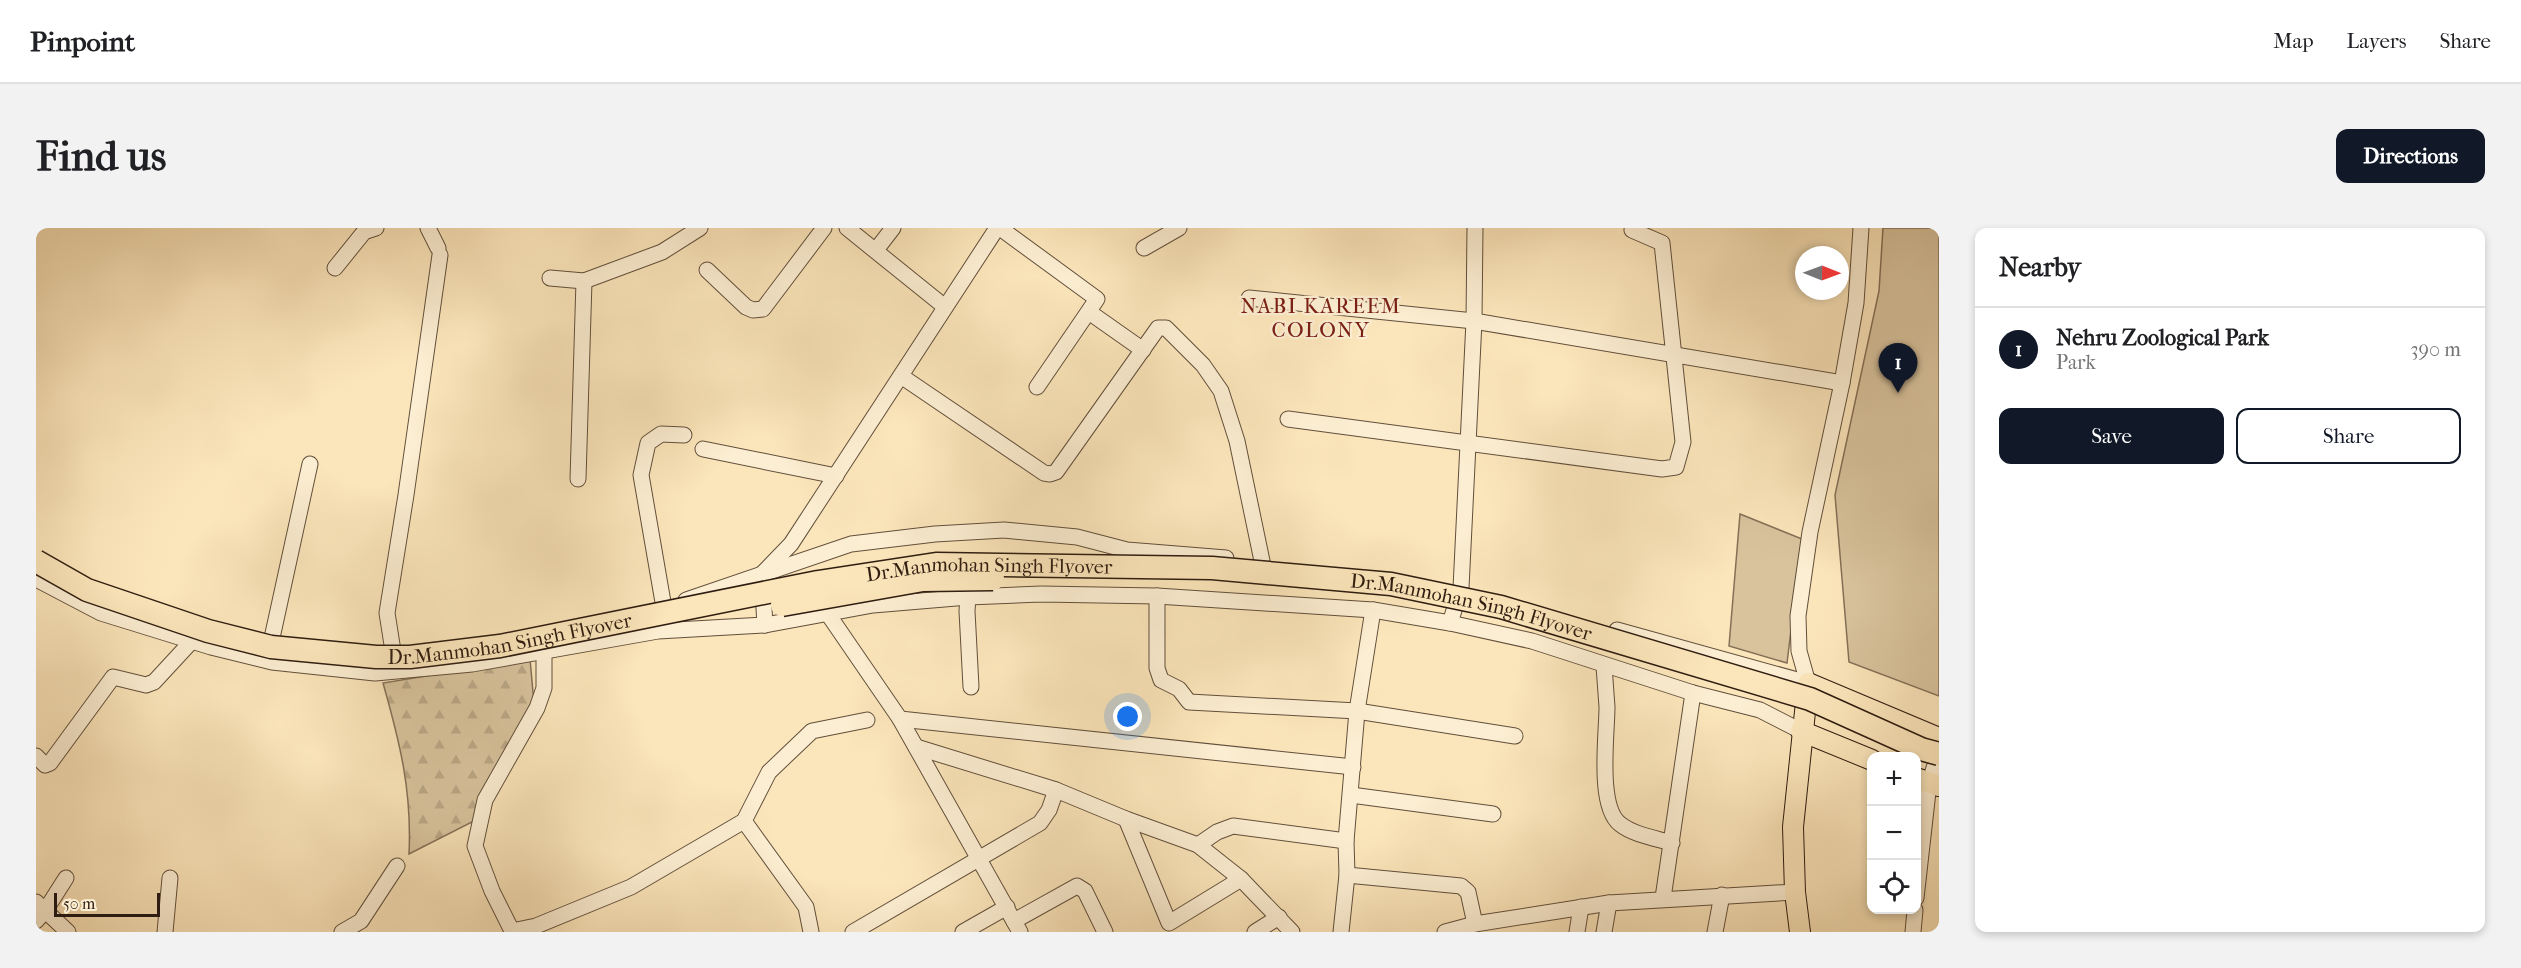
<!DOCTYPE html>
<html lang="en">
<head>
<meta charset="utf-8">
<style>
	body { margin:0; font-family:"IM FELL French Canon",serif; background:#f2f2f2; color:#202124 }
	.controls { position:absolute; right:18px; bottom:18px; display:grid; overflow:hidden; border-radius:12px; box-shadow:0 3px 9px #0003 }
	.controls button { width:54px; height:54px; display:grid; place-items:center; padding:0; border:0; border-bottom:2px solid #e0e0e0; background:#fff; color:#202124; font:30px sans-serif }
	.compass { position:absolute; left:1759px; top:18px; width:54px; height:54px; border-radius:50%; background:#fff; box-shadow:0 3px 9px #0003; rotate:91deg }
	.scale { position:absolute; left:18px; bottom:15px; width:106px; box-sizing:border-box; padding-left:6px; border:3px solid #2f1d11; border-top:0; font-size:16px; line-height:21px; white-space:nowrap; color:#2f1d11; -webkit-text-stroke:4px #fceed2; paint-order:stroke }
	.you { position:absolute; left:1092px; top:489px; width:21px; height:21px; margin:-15px; border:4px solid #fff; border-radius:50%; background:#1a73e8; box-shadow:0 0 0 9px #1a73e833 }
	.badge { display:grid; place-items:center; width:39px; height:39px; border-radius:50%; background:#111827; color:#fff; font-size:20px; font-weight:700 }
	.pin { position:absolute; translate:-50% -50px; filter:drop-shadow(0 2px 3px #0008) }
	.pin::after { content:''; position:absolute; top:32px; width:21px; height:18px; background:inherit; clip-path:polygon(0 0,100% 0,50% 100%) }
	.list { margin:0; padding:0; list-style:none }
	h2 { display:flex; justify-content:space-between; align-items:center; height:78px; margin:0; padding:0 24px; font-size:26px }
	h2 small { font-size:20px; font-weight:400; color:#757577 }
	.list li { display:grid; grid-template-columns:39px 1fr auto; gap:18px; align-items:center; box-sizing:border-box; height:84px; padding:0 24px; border-top:2px solid #e0e0e0 }
	.list b { display:block; font-size:22px; white-space:nowrap }
	.list p { margin:0; font-size:20px; white-space:nowrap; color:#757577 }
	.list em { font-size:20px; font-style:normal; color:#757577 }
	.actions { display:flex; gap:12px; padding:18px 24px }
	.actions a { flex:1; padding:14px 0; border:2px solid #111827; border-radius:12px; text-align:center; font-size:21px; color:#111827 }
	.actions .main { background:#111827; color:#fff }
	.icon { flex:none; width:33px; height:33px; fill:none; stroke:currentColor; stroke-width:2; stroke-linecap:round; stroke-linejoin:round }
	.map { position:relative; flex:none; width:1903px; height:704px; overflow:hidden; border-radius:12px }
	header { display:flex; align-items:center; gap:36px; box-sizing:border-box; height:84px; padding:0 30px; background:#fff; border-bottom:2px solid #e0e0e0 }
	header strong { font-size:28px }
	nav { display:flex; gap:33px; margin-inline-start:auto; font-size:21px }
	.intro { display:flex; align-items:center; justify-content:space-between; box-sizing:border-box; height:144px; padding:0 36px }
	h1 { margin:0; font-size:42px }
	.button { padding:15px 27px; border-radius:12px; background:#111827; color:#fff; font-size:21px; font-weight:700 }
	main { display:flex; gap:36px; padding:0 36px }
	aside { flex:1; background:#fff; border-radius:12px; box-shadow:0 3px 9px #0003 }
	.map>svg:first-child { display:block }
	.green { fill:#d8c39d; stroke:#847057; stroke-width:1.5 }
	.forest { fill:url(#forest-firs); stroke:#847057; stroke-width:1.5 }
	.lines { fill:none; stroke-linecap:round; stroke-linejoin:round }
	.minor-casing { stroke:#624f3b; stroke-width:17 }
	.major-casing { stroke:#2f1d11; stroke-width:22 }
	.minor { stroke:#fceed2; stroke-width:15 }
	.major { stroke:#fbe5ba; stroke-width:20 }
	.highway-bridge-casing { stroke:#2f1d11; stroke-width:25; stroke-linecap:butt }
	.highway-bridge { stroke:#fbe5ba; stroke-width:22 }
	.labels { text-anchor:middle; dominant-baseline:central; stroke-width:4.5; stroke-linejoin:round; paint-order:stroke }
	.street-label { font-size:20px; fill:#2f1d11; stroke:#fceed2 }
	.neighbourhood-label { font-size:21px; letter-spacing:1.5px; fill:#7a1f14; stroke:#fceed2 }
</style>
</head>
<body>
<header>
<strong>Pinpoint</strong>
<nav><a>Map</a><a>Layers</a><a>Share</a></nav>
</header>
<div class="intro"><h1>Find us</h1><a class="button">Directions</a></div>
<main>
<div class="map">
<svg width="1903" height="704" viewBox="0 0 1903 704">
	<defs>
		<pattern id="forest-firs" width="22" height="20" patternUnits="userSpaceOnUse" patternTransform="scale(1.5)"><rect width="22" height="20" fill="#d8c39d"/><path d="M5 1l3.5 6h-7zM16 11l3.5 6h-7z" fill="#baa786"/></pattern>
	</defs>
	<rect width="100%" height="100%" fill="#fbe5ba"/>
	<filter id="stains"><feTurbulence type="fractalNoise" baseFrequency=".00333" numOctaves="4"/><feColorMatrix values="0 0 0 0 .2 0 0 0 0 .09 0 0 0 0 .02 0 0 0 .5 -.17"/></filter>
	<radialGradient id="worn" r=".72"><stop offset=".6" stop-color="#630" stop-opacity="0"/><stop offset="1" stop-color="#630" stop-opacity=".3"/></radialGradient>
	<g class="green">
		<polygon points="1847,0 1903,0 1903,468 1813,434 1799,267 1843,63"/>
		<polygon points="1704,286 1766,311 1751,435 1693,418"/>
	</g>
	<path class="forest" d="M494 431 498 475 440 592 373 626C376 563 364 515 347 455Z"/>
	<g class="lines">
		<g class="minor-casing">
			<g id="minor">
				<polyline points="392,0 402,20"/>
				<polyline points="811,0 909,79"/>
				<polyline points="964,0 1061,71 1001,159"/>
				<polyline points="1108,20 1143,0"/>
				<polyline points="840,22 857,0"/>
				<polyline points="299,40 328,4 340,0"/>
				<polyline points="671,42 710,79 717,82 727,81 788,0"/>
				<polyline points="514,50 548,53 626,24 664,0"/>
				<polyline points="1213,70 1438,93 1806,155"/>
				<polyline points="1053,84 1107,122"/>
				<polyline points="865,148 1008,245 1014,246 1020,244 1122,100 1130,100 1167,137 1185,163 1201,213 1226,333"/>
				<polyline points="1252,191 1626,241 1640,239 1647,214 1626,15 1596,2"/>
				<polyline points="667,221 800,248"/>
				<polyline points="542,251 548,53"/>
				<polyline points="0,351 65,385 175,419 236,434 339,445 436,436 622,403 729,397 837,377 932,369 1005,366 1121,368 1337,382 1414,395 1496,413 1657,465 1724,482 1765,503"/>
				<polyline points="1121,368 1121,440 1125,452 1143,461 1153,474 1321,483 1479,508"/>
				<polyline points="932,369 931,383 935,459"/>
				<polyline points="650,372 815,316 899,306 968,302 1041,309 1091,322 1190,330"/>
				<polyline points="628,380 605,247 612,215 625,206 648,207"/>
				<polyline points="792,386 864,491 984,704"/>
				<polyline points="1414,395 1425,360 1438,93 1439,0"/>
				<polyline points="729,397 726,346 755,316 961,0"/>
				<polyline points="1581,402 1772,455"/>
				<polyline points="236,410 274,236"/>
				<polyline points="357,423 351,385 370,267 404,27"/>
				<polyline points="508,424 508,460 501,480 449,572 439,618 456,663 476,703 500,698 595,659 708,593 733,544 776,503 831,492"/>
				<path d="M1568 438C1569 451 1570 465 1571 479 1571 506 1561 578 1584 596 1598 607 1619 610 1636 615"/>
				<polyline points="1772,455 1763,423 1762,388 1774,304 1806,155 1820,75 1825,0"/>
				<polyline points="864,491 1317,539"/>
				<polyline points="880,519 1020,562 1090,591 1162,617 1205,651 1256,704"/>
				<polyline points="0,528 9,537 14,535 77,449 110,457 118,454 155,414"/>
				<polyline points="1315,567 1457,586"/>
				<polyline points="1090,591 1133,695 1205,651"/>
				<polyline points="708,593 770,679 775,704"/>
				<polyline points="1162,617 1181,604 1197,598 1310,613"/>
				<polyline points="1311,647 1425,658 1432,664 1439,696"/>
				<polyline points="1627,670 1657,465"/>
				<polyline points="1880,670 1893,555 1903,525"/>
				<polyline points="0,674 32,704"/>
				<polyline points="0,693 9,683 30,650"/>
				<polyline points="978,693 1041,658 1049,663 1069,704"/>
				<polyline points="129,704 134,650"/>
				<polyline points="306,704 325,693 361,638"/>
				<polyline points="817,704 1004,595 1013,582 1020,562"/>
				<polyline points="927,704 971,679"/>
				<polyline points="1219,704 1243,689"/>
				<polyline points="1305,704 1311,647 1310,613 1321,483 1337,382"/>
				<polyline points="1409,704 1439,696 1573,675 1759,664"/>
				<polyline points="1541,704 1545,679"/>
				<polyline points="1568,704 1573,675"/>
				<polyline points="1679,704 1686,667"/>
				<polyline points="1877,704 1879,682"/>
			</g>
		</g>
		<g class="major-casing">
			<g id="major">
				<polyline points="1765,503 1836,532"/>
				<polyline points="1880,550 1903,558"/>
				<polyline points="1764,704 1759,664 1757,599 1772,455 1903,510"/>
			</g>
		</g>
		<use href="#minor" class="minor"/>
		<use href="#major" class="major"/>
		<g class="highway-bridge-casing">
			<g id="highway-bridge">
				<path id="s1" d="M0 333 51 362 172 403 235 419 340 429H374L464 418 782 354 900 336 1176 340 1355 356 1465 379 1774 471 1885 521 1903 526"/>
				<polyline points="746,377 887,352 957,351"/>
			</g>
		</g>
		<use href="#highway-bridge" class="highway-bridge"/>
	</g>
	<g class="labels">
		<g class="street-label">
			<text stroke="none"><textPath href="#s1" startOffset="978">Dr.Manmohan Singh Flyover</textPath></text>
			<text stroke="none"><textPath href="#s1" startOffset="1464">Dr.Manmohan Singh Flyover</textPath></text>
			<text stroke="none"><textPath href="#s1" startOffset="492">Dr.Manmohan Singh Flyover</textPath></text>
		</g>
		<g class="neighbourhood-label">
			<text x="1285" y="78">NABI KAREEM<tspan x="1285" dy="24">COLONY</tspan></text>
		</g>
	</g>
	<rect width="100%" height="100%" filter="url(#stains)"/>
	<rect width="100%" height="100%" fill="url(#worn)"/>
</svg>
<div class="controls">
<button>+</button>
<button>−</button>
<button><svg class="icon" aria-label="locate" viewBox="0 0 24 24"><circle cx="12" cy="12" r="6"/><path d="M12 2v4M12 18v4M2 12h4M18 12h4"/></svg></button>
</div>
<svg class="compass" viewBox="-18 -18 36 36"><path d="M0-13l5 13h-10z" fill="#e53935"/><path d="M0 13l5-13h-10z" fill="#757577"/></svg>
<div class="scale">50 m</div>
<div class="you"></div>
<div class="pin badge" style="left:1862px;top:165px">1</div>
</div>
<aside>
<h2>Nearby<small></small></h2>
<ul class="list">
<li><span class="badge">1</span><div><b>Nehru Zoological Park</b><p>Park</p></div><em>390 m</em></li>
</ul>
<div class="actions"><a class="main">Save</a><a>Share</a></div>
</aside>
</main>
</body>
</html>
